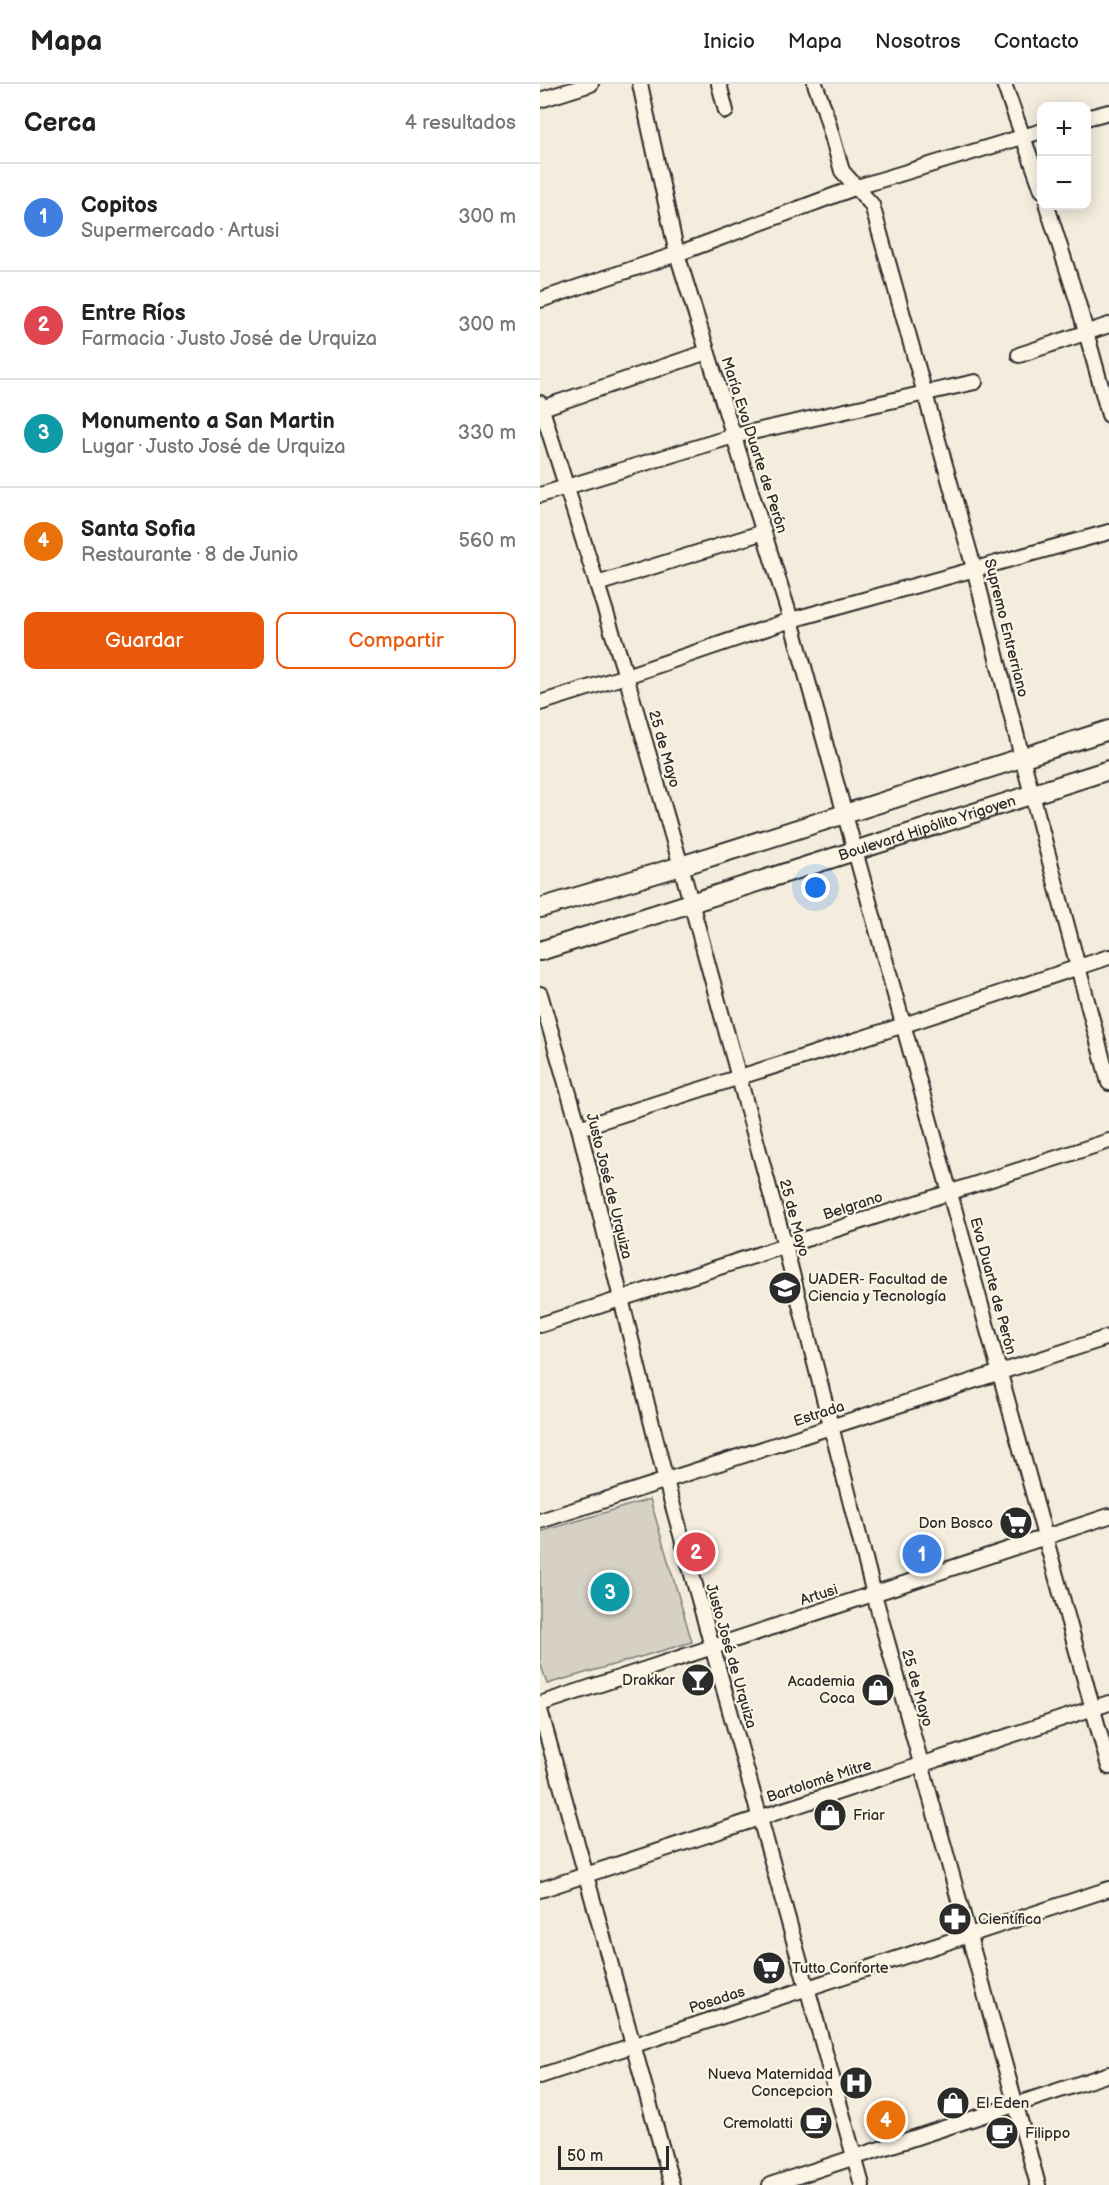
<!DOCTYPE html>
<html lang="es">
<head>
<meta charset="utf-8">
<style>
	body { margin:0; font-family:"Balsamiq Sans",sans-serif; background:#f6f6f6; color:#222 }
	.controls { position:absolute; right:18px; top:18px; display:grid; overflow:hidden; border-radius:12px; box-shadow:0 3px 15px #0003 }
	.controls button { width:54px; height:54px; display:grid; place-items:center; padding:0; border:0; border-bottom:2px solid #e0e0e0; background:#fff; color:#222; font:30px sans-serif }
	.scale { position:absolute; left:18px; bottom:15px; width:111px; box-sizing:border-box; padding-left:6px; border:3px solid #2b2b2b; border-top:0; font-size:16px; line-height:21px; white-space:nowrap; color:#2b2b2b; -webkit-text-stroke:4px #fcf5e5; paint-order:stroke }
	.you { position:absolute; left:276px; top:804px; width:21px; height:21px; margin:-15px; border:4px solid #fff; border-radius:50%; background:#1a73e8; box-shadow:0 0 0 9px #1a73e833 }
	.badge { display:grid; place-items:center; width:39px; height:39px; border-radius:50%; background:#ea580c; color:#fff; font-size:20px; font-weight:700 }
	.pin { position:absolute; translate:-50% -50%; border:3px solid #fff; box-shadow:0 2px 6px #0006 }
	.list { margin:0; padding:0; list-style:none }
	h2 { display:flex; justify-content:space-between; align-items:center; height:78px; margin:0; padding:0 24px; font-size:26px }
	h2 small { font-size:20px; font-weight:400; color:#767676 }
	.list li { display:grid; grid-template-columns:39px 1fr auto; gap:18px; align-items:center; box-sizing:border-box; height:108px; padding:0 24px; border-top:2px solid #e0e0e0 }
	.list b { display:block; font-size:22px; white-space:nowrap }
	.list p { margin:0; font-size:20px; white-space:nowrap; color:#767676 }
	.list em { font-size:20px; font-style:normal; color:#767676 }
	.actions { display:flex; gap:12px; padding:18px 24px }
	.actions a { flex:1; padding:14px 0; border:2px solid #ea580c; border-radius:12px; text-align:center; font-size:21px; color:#ea580c }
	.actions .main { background:#ea580c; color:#fff }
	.map { position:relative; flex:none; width:569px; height:2101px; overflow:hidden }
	header { display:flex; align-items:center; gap:36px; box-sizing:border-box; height:84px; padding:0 30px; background:#fff; border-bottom:2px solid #e0e0e0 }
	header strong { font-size:28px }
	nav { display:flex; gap:33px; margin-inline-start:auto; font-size:21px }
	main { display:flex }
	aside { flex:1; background:#fff }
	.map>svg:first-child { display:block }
	.green { fill:#d6d1c4; stroke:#807e78; stroke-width:1.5 }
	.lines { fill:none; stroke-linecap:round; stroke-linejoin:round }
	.street-casing { stroke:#2b2b2b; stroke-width:18 }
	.secondary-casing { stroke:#2b2b2b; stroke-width:22 }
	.street { stroke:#fcf5e5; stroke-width:14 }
	.secondary { stroke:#fcf5e5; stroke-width:18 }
	.labels { text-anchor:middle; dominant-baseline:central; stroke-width:4.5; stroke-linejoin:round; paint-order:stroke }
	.street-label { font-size:15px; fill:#2b2b2b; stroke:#fcf5e5 }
	.poi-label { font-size:15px; fill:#2b2b2b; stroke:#fcf5e5; text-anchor:start }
</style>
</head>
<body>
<header>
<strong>Mapa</strong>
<nav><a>Inicio</a><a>Mapa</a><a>Nosotros</a><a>Contacto</a></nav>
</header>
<main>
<aside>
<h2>Cerca<small>4 resultados</small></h2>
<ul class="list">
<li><span class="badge" style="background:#3f7fe0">1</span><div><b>Copitos</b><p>Supermercado · Artusi</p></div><em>300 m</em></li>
<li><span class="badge" style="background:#e0444e">2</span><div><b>Entre Ríos</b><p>Farmacia · Justo José de Urquiza</p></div><em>300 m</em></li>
<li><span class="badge" style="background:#0f9aa8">3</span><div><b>Monumento a San Martin</b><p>Lugar · Justo José de Urquiza</p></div><em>330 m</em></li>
<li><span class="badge" style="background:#e8710a">4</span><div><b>Santa Sofia</b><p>Restaurante · 8 de Junio</p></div><em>560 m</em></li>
</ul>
<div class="actions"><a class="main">Guardar</a><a>Compartir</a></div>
</aside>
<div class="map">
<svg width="569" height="2101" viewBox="0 0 569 2101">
	<rect width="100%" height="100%" fill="#f4edde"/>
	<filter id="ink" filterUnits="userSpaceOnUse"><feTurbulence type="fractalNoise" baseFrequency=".0167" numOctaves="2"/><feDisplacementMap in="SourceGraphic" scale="12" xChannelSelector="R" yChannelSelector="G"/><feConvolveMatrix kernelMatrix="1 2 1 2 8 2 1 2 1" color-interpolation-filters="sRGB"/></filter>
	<g filter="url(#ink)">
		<polygon class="green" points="110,1415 152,1558 7,1600 0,1578 0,1448"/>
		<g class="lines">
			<g class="street-casing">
				<g id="street">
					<polyline points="100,0 137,170 251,536 569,1683"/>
					<polyline points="179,0 186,27"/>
					<polyline points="275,0 284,24 302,87 332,121 434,484 482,673 569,999"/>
					<polyline points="464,0 502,106"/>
					<polyline points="0,16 51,0"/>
					<polyline points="546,34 569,28"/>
					<polyline points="507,122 538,219 569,331"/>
					<polyline points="0,216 137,170 317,103 502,47"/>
					<polyline points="479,271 569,241"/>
					<polyline points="0,319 86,592 141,782 245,1162 334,1510 498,2101"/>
					<polyline points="2,324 167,268"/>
					<polyline points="0,411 194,352 435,298"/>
					<polyline points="57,500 224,448"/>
					<polyline points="0,619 86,592 251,536 569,448"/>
					<polyline points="0,910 39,1044 126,1397 322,2101"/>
					<polyline points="39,1044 364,941 569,873"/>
					<polyline points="0,1241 569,1057"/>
					<polyline points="0,1437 569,1253"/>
					<polyline points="0,1620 569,1432"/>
					<polyline points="0,1626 132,2101"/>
					<polyline points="0,1806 569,1619"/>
					<polyline points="0,1992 569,1805"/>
					<polyline points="230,2101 569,1990"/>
				</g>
			</g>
			<g class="secondary-casing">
				<g id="secondary">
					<polyline points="0,824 141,782 569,646"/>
					<path id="s1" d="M0 867 569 686"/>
				</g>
			</g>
			<use href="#street" class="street"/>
			<use href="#secondary" class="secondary"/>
		</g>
	</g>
	<defs>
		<g id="university-disc" transform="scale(1.725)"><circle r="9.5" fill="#2b2b2b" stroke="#fcf5e5"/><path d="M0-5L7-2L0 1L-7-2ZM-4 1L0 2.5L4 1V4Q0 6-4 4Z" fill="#fff"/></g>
		<g id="supermarket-disc" transform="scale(1.725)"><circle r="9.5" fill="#2b2b2b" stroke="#fcf5e5"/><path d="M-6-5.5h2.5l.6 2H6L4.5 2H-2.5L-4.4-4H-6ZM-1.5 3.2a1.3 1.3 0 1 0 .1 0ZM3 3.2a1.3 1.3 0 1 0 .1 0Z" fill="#fff"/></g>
		<g id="bar-disc" transform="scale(1.725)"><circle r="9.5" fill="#2b2b2b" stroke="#fcf5e5"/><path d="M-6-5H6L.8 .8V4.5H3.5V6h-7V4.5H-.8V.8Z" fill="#fff"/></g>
		<g id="shop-disc" transform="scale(1.725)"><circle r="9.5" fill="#2b2b2b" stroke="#fcf5e5"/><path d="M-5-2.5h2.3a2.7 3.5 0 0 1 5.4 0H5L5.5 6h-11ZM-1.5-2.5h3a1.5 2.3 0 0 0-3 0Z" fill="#fff"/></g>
		<g id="pharmacy-disc" transform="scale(1.725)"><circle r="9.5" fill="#2b2b2b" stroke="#fcf5e5"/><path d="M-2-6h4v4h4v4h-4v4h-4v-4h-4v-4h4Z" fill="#fff"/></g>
		<g id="hospital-disc" transform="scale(1.725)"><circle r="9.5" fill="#2b2b2b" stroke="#fcf5e5"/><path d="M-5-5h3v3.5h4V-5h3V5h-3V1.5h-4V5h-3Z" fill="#fff"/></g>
		<g id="cafe-disc" transform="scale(1.725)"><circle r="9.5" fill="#2b2b2b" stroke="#fcf5e5"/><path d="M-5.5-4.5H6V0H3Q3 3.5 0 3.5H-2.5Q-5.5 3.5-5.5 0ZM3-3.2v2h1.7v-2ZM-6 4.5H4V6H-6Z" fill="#fff"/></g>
	</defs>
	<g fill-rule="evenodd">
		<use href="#university-disc" x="245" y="1204"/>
		<use href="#supermarket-disc" x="476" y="1439"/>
		<use href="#bar-disc" x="158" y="1596"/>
		<use href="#shop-disc" x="338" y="1606"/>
		<use href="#shop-disc" x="290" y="1731"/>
		<use href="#pharmacy-disc" x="415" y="1835"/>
		<use href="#supermarket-disc" x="229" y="1884"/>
		<use href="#hospital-disc" x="316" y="1999"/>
		<use href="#shop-disc" x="413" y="2019"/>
		<use href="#cafe-disc" x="276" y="2039"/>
		<use href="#cafe-disc" x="462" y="2049"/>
	</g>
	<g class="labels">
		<g class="street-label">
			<text transform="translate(214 361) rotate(72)">María Eva Duarte de Perón</text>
			<text transform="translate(466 544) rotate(76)">Supremo Entrerriano</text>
			<text transform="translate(124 665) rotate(74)">25 de Mayo</text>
			<text stroke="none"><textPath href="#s1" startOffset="406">Boulevard Hipólito Yrigoyen</textPath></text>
			<text transform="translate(69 1102) rotate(76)">Justo José de Urquiza</text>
			<text transform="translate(313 1122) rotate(-18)">Belgrano</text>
			<text transform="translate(254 1134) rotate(75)">25 de Mayo</text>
			<text transform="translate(453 1202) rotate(75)">Eva Duarte de Perón</text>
			<text transform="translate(279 1330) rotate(-18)">Estrada</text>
			<text transform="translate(279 1511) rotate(-18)">Artusi</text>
			<text transform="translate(191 1572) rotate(74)">Justo José de Urquiza</text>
			<text transform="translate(377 1604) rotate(74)">25 de Mayo</text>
			<text transform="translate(279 1697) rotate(-18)">Bartolomé Mitre</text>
			<text transform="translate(177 1916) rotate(-18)">Posadas</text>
		</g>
		<g class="poi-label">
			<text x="268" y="1195">UADER- Facultad de<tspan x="268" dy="17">Ciencia y Tecnología</tspan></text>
			<text x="453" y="1439" text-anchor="end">Don Bosco</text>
			<text x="135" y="1596" text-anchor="end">Drakkar</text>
			<text x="315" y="1597" text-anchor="end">Academia<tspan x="315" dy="17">Coca</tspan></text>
			<text x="313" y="1731">Friar</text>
			<text x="438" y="1835">Científica</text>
			<text x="252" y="1884">Tutto Conforte</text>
			<text x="293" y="1990" text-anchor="end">Nueva Maternidad<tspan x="293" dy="17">Concepcion</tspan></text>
			<text x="436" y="2019">El Eden</text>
			<text x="253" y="2039" text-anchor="end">Cremolatti</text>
			<text x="485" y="2049">Filippo</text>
		</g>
	</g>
</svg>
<div class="controls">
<button>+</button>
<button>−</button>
</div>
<div class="scale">50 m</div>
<div class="you"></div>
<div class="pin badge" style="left:382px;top:1470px;background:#3f7fe0">1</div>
<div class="pin badge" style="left:156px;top:1468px;background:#e0444e">2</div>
<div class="pin badge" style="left:70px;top:1508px;background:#0f9aa8">3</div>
<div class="pin badge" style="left:346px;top:2036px;background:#e8710a">4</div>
</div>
</main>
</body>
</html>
